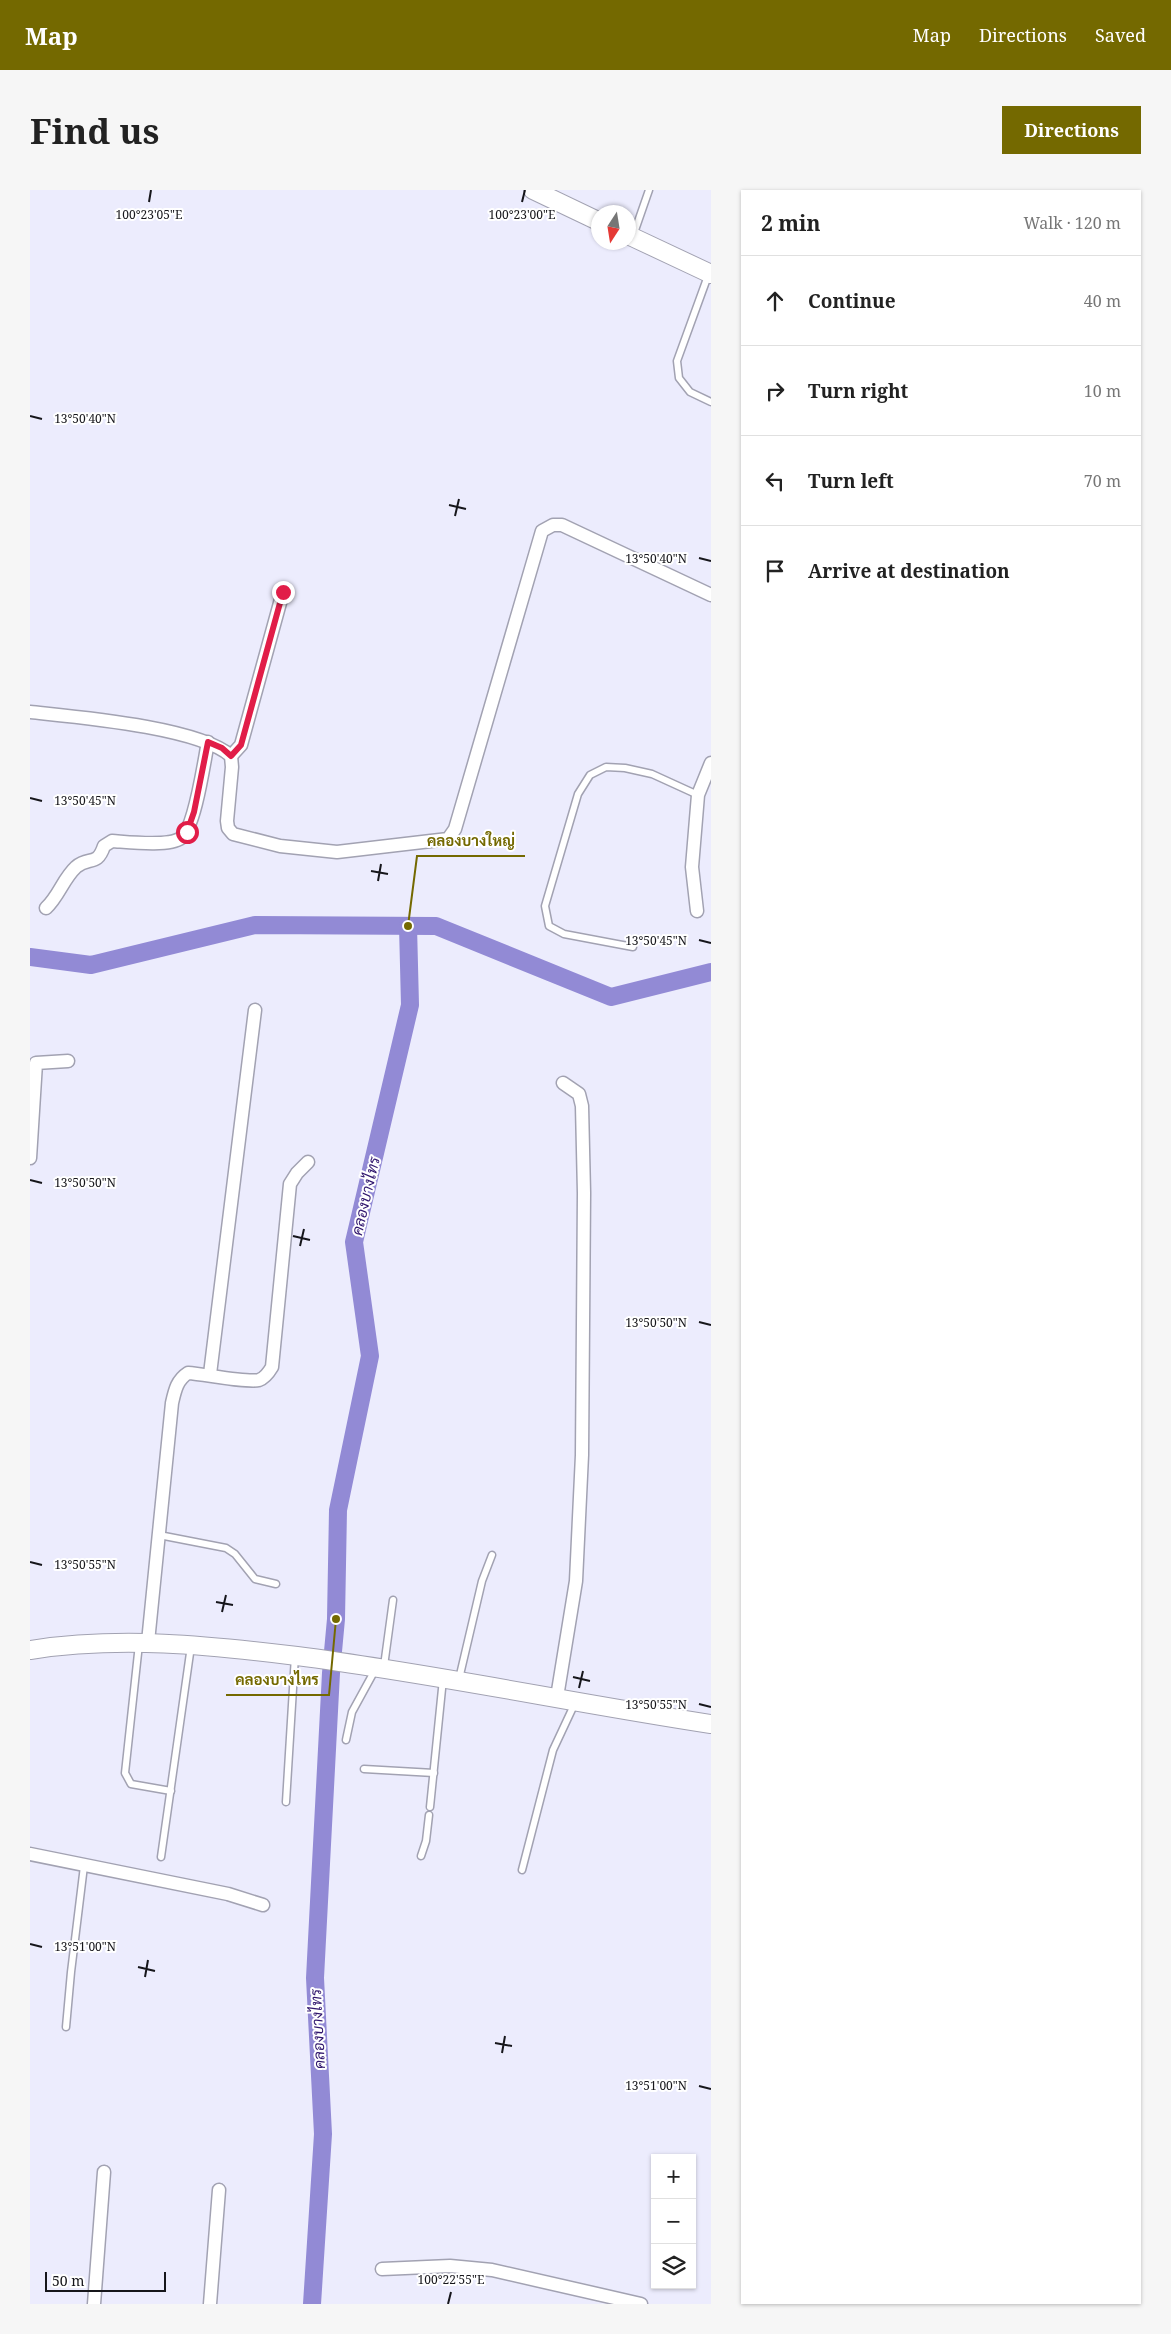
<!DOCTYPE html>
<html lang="en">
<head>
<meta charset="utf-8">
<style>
	body { margin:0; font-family:"Noto Serif",Sarabun,serif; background:#f6f6f6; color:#222 }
	.controls { position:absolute; right:15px; bottom:15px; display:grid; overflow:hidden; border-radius:0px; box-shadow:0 1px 4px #0004 }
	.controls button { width:45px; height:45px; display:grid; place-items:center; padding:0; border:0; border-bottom:1px solid #e0e0e0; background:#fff; color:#222; font:25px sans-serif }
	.compass { position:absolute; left:561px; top:15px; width:45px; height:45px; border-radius:50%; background:#fff; box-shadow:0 1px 4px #0004; rotate:192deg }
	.scale { position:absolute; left:15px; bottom:12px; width:121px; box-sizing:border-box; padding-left:5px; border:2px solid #16161b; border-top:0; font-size:14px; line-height:18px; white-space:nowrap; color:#16161b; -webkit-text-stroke:4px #fff; paint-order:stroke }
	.stop { position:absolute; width:15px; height:15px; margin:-11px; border:4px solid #e11d48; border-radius:50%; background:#fff }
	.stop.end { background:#e11d48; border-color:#fff; box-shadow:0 1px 5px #0008 }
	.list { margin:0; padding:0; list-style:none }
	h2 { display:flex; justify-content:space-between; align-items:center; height:65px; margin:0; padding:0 20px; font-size:21px }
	h2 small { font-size:16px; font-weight:400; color:#767676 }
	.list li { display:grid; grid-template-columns:32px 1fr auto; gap:15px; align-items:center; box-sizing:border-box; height:90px; padding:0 20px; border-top:1px solid #e0e0e0 }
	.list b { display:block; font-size:19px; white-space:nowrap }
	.list em { font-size:16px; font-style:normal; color:#767676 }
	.icon { flex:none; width:28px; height:28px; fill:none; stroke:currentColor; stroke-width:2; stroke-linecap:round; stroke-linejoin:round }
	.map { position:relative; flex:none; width:681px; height:2114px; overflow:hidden; border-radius:0px }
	header { display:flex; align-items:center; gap:30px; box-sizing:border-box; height:70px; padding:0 25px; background:#746900; color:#fff }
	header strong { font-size:24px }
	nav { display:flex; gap:28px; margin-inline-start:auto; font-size:18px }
	.intro { display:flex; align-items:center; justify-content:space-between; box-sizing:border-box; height:120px; padding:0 30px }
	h1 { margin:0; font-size:35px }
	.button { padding:12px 22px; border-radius:0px; background:#746900; color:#fff; font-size:18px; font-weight:700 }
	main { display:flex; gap:30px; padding:0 30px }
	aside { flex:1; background:#fff; border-radius:0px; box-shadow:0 1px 4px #0004 }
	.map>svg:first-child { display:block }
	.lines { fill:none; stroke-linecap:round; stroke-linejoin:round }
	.canal { stroke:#928ad5; stroke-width:18 }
	.lane-casing { stroke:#a2a2b2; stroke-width:9 }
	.street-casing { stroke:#a2a2b2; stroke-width:15 }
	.secondary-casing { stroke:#a2a2b2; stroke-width:20 }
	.lane { stroke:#fff; stroke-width:6 }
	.street { stroke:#fff; stroke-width:12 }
	.secondary { stroke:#fff; stroke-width:18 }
	.route { stroke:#e11d48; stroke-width:6 }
	.ticks { fill:none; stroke:#16161b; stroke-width:2 }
	.labels { text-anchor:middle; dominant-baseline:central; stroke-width:4; stroke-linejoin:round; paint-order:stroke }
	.water-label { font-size:15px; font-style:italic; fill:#2e146c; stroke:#fff }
	.ticks-label { font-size:12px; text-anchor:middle; fill:#16161b; stroke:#fff; stroke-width:4; stroke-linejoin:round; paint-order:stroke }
	.leader { fill:none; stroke:#746900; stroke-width:2 }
	.callout-dot { fill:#746900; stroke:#fff; stroke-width:2 }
	.callout-label { font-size:15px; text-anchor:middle; font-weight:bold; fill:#746900; stroke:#fff; stroke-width:4; stroke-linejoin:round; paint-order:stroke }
</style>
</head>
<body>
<header>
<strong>Map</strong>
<nav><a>Map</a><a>Directions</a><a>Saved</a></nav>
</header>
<div class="intro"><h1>Find us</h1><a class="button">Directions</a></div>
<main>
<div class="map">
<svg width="681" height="2114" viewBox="0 0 681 2114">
	<rect width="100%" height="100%" fill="#ececfd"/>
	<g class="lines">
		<g class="canal">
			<polyline points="0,767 61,775 225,735 406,736 581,807 681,782"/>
			<polyline points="282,2114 293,1944 285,1788 301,1483 306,1429 308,1320 340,1166 324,1052 380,815 378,736"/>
		</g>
		<g class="lane-casing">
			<g id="lane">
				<polyline points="603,46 619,0"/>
				<polyline points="679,83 647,171 649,188 660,202 681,212"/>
				<polyline points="603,757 534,744 519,736 515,716 548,604 560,585 576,577 595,578 622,584 668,605"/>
				<polyline points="129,1345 196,1358 205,1364 225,1389 246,1394"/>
				<polyline points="109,1454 95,1583 101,1594 141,1601"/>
				<polyline points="354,1476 363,1410"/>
				<polyline points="429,1489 452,1391 462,1365"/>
				<polyline points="316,1550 322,1522 345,1480"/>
				<polyline points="334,1579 404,1583"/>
				<polyline points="256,1612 265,1466"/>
				<polyline points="400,1617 413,1489"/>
				<polyline points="391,1666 396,1651 399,1625"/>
				<polyline points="131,1667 161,1456"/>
				<polyline points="492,1680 523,1560 545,1513"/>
				<polyline points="36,1837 41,1782 54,1676"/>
			</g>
		</g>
		<g class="street-casing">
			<g id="street">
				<path d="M0 522C46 527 168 537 201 566L202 577 197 631 198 638 203 644 250 656 307 662 418 649 425 639 512 341 523 335H532L681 405"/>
				<polyline points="201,566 211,555 253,402"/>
				<path d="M16 718C29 706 33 689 46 677 59 666 67 677 74 656L82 651C98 652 139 657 151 648 165 638 174 572 178 552"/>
				<polyline points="667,721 662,677 668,605 681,573"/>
				<polyline points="0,968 6,873 38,871"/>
				<polyline points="180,1184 225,820"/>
				<path d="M118 1452 142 1213C145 1200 147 1190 158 1183 174 1184 217 1193 229 1190 235 1188 239 1182 242 1177L260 994 267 983 278 972"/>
				<polyline points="527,1507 546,1391 552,1265 554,1003 552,916 549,904 533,893"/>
				<polyline points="0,1664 198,1704 233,1715"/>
				<polyline points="352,2079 420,2076 462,2080 611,2114"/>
				<polyline points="64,2114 74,1982"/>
				<polyline points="180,2114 189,2000"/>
			</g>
		</g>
		<g class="secondary-casing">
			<g id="secondary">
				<polyline points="503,0 568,31"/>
				<polyline points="598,45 681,84"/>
				<path d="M0 1460C90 1446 178 1455 267 1466 406 1484 543 1513 681 1534"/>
			</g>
		</g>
		<use href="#lane" class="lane"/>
		<use href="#street" class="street"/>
		<use href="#secondary" class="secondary"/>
	</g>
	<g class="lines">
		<polyline class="route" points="157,642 164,622 178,552 192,558 201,566 211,555 253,402"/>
	</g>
	<path class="ticks" d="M119 12 121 0M492 12 495 0M0 226 12 229M419 315 436 319M425 326 429 309M669 368 681 371M0 608 12 611M341 681 358 684M348 691 351 674M669 750 681 753M0 990 12 993M263 1046 280 1050M270 1056 274 1039M669 1132 681 1135M0 1372 12 1375M186 1412 203 1415M192 1422 196 1405M543 1487 560 1491M549 1498 553 1481M669 1514 681 1517M0 1754 12 1757M108 1777 125 1781M115 1787 118 1770M465 1853 482 1856M472 1863 475 1846M669 1896 681 1899M418 2114 421 2102"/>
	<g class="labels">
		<g class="water-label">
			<text transform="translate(335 1006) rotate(-77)">คลองบางไทร</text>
			<text transform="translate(287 1839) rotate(-93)">คลองบางไทร</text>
		</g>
	</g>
	<g class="ticks-label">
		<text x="119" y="29">100°23'05"E</text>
		<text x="492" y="29">100°23'00"E</text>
		<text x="55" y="233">13°50'40"N</text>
		<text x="626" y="373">13°50'40"N</text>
		<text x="55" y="615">13°50'45"N</text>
		<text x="626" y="755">13°50'45"N</text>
		<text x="55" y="997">13°50'50"N</text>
		<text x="626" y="1137">13°50'50"N</text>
		<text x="55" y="1379">13°50'55"N</text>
		<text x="626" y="1519">13°50'55"N</text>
		<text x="55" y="1761">13°51'00"N</text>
		<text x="626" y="1900">13°51'00"N</text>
		<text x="421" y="2094">100°22'55"E</text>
	</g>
	<path class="leader" d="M378 736L387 666H495M306 1429L299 1505H196"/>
	<g class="callout-dot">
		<circle cx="378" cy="736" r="5"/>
		<circle cx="306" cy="1429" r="5"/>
	</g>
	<g class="callout-label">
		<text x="441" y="656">คลองบางใหญ่</text>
		<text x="247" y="1495">คลองบางไทร</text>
	</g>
</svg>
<div class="controls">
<button>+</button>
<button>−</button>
<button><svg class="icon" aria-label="layers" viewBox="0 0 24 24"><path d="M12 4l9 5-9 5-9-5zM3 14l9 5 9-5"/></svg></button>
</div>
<svg class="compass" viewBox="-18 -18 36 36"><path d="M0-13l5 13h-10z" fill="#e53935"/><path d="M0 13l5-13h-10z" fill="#767676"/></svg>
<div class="scale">50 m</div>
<div class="stop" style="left:157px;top:642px"></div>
<div class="stop end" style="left:253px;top:402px"></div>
</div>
<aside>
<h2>2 min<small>Walk · 120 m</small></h2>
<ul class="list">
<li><svg class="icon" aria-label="ahead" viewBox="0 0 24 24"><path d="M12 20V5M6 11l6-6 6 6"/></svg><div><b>Continue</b></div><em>40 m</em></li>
<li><svg class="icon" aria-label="right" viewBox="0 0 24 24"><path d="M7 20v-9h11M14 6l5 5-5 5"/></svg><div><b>Turn right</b></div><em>10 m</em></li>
<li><svg class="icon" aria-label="left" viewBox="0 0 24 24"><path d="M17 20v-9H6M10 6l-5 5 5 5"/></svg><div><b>Turn left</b></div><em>70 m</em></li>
<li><svg class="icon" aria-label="arrive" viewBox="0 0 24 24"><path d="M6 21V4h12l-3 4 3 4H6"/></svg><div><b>Arrive at destination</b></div></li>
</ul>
</aside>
</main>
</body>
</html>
